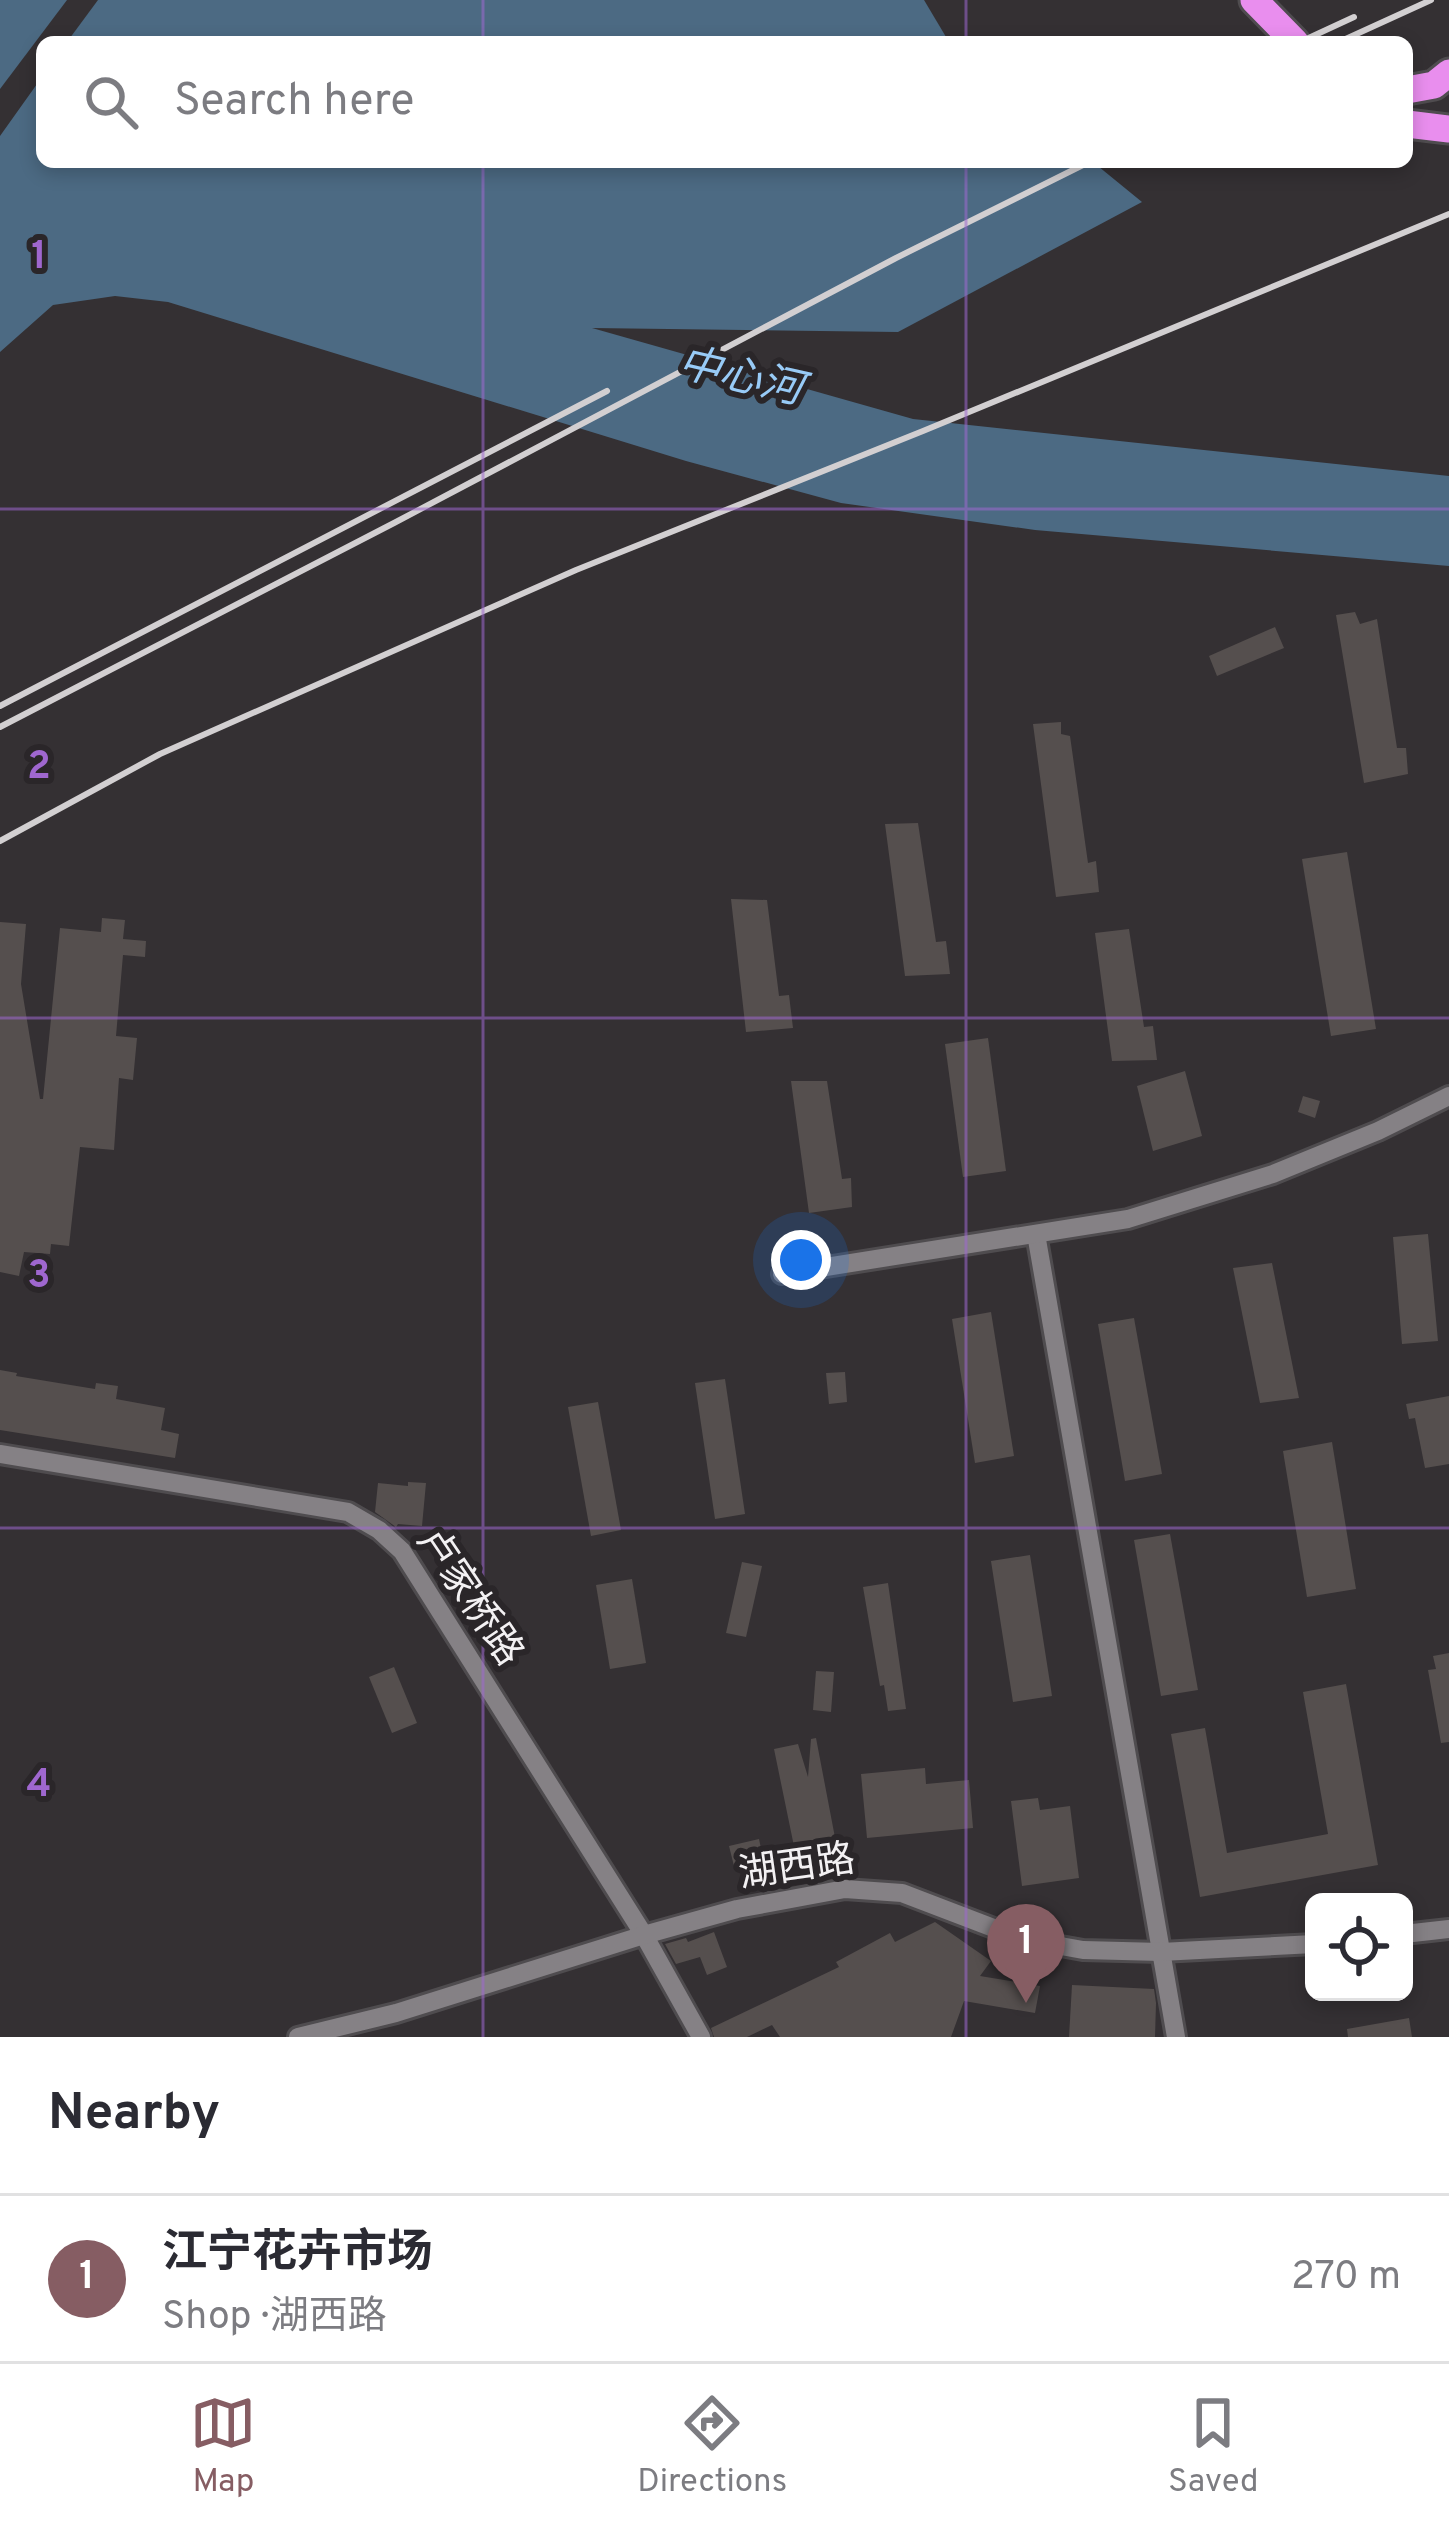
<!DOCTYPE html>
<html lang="en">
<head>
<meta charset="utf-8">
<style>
	body { margin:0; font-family:Overpass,"Noto Sans SC",sans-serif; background:#f2f2f3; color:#2b2b33 }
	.controls { position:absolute; right:36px; bottom:36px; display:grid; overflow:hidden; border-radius:18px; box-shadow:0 6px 18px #0003 }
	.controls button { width:108px; height:108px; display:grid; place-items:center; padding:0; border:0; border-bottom:3px solid #e1e1e2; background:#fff; color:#2b2b33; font:60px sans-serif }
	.you { position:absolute; left:801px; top:1260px; width:42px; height:42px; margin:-30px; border:9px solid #fff; border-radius:50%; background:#1a73e8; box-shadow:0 0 0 18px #1a73e833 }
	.badge { display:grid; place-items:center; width:78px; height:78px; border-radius:50%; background:#865d63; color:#fff; font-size:39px; font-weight:700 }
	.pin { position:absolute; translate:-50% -99px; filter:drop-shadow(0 3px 6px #0008) }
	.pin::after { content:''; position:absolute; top:63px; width:42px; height:36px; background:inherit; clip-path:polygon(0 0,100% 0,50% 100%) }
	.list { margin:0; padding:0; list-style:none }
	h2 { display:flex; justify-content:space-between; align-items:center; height:156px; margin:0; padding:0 48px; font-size:51px }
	h2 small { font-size:39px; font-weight:400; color:#7c7c81 }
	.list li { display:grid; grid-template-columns:78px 1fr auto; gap:36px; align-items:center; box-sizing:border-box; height:168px; padding:0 48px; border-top:3px solid #e1e1e2 }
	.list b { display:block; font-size:45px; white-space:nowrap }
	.list p { margin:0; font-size:39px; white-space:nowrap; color:#7c7c81 }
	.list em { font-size:39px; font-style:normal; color:#7c7c81 }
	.icon { flex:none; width:66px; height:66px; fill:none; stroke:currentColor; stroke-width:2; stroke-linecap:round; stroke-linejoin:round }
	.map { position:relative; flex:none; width:1449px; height:2037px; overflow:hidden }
	.search { position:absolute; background:#fff; box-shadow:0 6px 18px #0003; left:36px; right:36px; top:36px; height:132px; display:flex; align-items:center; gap:30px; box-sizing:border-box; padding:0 42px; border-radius:18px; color:#7c7c81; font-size:45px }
	.sheet { height:324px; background:#fff }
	nav { display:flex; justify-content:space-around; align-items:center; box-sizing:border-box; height:168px; border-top:3px solid #e1e1e2; background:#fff; font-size:33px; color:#7c7c81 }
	nav a { display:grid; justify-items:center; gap:6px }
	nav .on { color:#865d63 }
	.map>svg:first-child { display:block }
	.water { fill:#4c6a83 }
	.building { fill:#554f4e }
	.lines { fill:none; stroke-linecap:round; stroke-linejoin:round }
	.minor-casing { stroke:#4f4c4f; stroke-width:24 }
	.highway-casing { stroke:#4f4c4f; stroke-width:33 }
	.minor { stroke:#858185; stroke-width:18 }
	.highway { stroke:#e98eee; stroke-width:27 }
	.rail { stroke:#d2cfd1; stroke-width:6 }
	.grid { fill:none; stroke:#9f67cf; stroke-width:3; stroke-opacity:0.55 }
	.labels { text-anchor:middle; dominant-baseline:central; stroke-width:12; stroke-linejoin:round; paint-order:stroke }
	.street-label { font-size:39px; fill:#f3f1f3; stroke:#2a2629 }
	.water-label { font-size:42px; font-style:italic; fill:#98cbf7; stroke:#2a2629 }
	.grid-label { font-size:39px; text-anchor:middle; font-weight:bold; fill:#9f67cf; stroke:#2a2629; stroke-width:12; stroke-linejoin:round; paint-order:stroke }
</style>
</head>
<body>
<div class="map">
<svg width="1449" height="2037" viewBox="0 0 1449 2037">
	<rect width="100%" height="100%" fill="#343033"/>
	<g class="water">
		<polygon points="0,0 67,0 0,89"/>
		<polygon points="98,0 924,0 949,42 67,42"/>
		<polygon points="42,77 42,162 1093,162 1142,202 898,332 592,328 913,419 1449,476 1449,566 1035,530 841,503 686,461 168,302 115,296 53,305 0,352 0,136"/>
	</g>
	<g class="building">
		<polygon points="1355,612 1360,624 1377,619 1397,748 1406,748 1408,774 1364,783 1336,615"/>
		<polygon points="1275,627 1284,648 1217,676 1209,656"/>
		<polygon points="1061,722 1061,734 1070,736 1088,863 1096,861 1099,892 1056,897 1033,724"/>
		<polygon points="918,823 936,942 946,941 950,974 905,976 885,824"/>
		<polygon points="1347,852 1376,1029 1331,1036 1302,859"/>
		<polygon points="731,899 767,900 779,996 789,995 793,1028 746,1032"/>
		<polygon points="102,918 125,920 123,939 146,941 145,957 123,955 116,1036 137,1038 133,1080 119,1078 114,1150 80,1147 69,1246 51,1244 50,1254 24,1252 19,1276 0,1272 0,922 26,924 21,984 40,1099 43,1099 60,928 101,932"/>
		<polygon points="1129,929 1144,1027 1153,1026 1157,1060 1112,1061 1095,933"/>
		<polygon points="988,1038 1006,1171 963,1177 945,1044"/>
		<polygon points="1185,1071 1202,1136 1153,1151 1137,1086"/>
		<polygon points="791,1081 827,1081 842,1179 851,1178 852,1207 809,1213"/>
		<polygon points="1303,1096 1320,1101 1315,1118 1298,1112"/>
		<polygon points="1428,1234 1438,1341 1402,1344 1393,1237"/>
		<polygon points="1272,1263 1299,1398 1260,1403 1233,1268"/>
		<polygon points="991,1312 1014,1456 975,1463 952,1319"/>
		<polygon points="1134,1318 1162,1474 1125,1481 1098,1324"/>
		<polygon points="0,1370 17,1373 16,1376 95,1389 96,1383 118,1386 116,1399 165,1408 161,1430 179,1434 175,1458 0,1430"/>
		<polygon points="845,1372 847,1402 829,1404 826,1373"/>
		<polygon points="725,1379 745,1514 715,1519 695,1383"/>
		<polygon points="1449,1396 1449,1464 1425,1468 1415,1418 1409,1419 1406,1404"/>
		<polygon points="598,1402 621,1530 591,1536 568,1407"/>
		<polygon points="1332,1442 1356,1589 1307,1597 1283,1451"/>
		<polygon points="408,1482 426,1483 422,1526 398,1524 396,1527 375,1512 378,1483 408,1486"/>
		<polygon points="1170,1534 1198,1690 1161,1696 1134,1540"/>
		<polygon points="1030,1555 1052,1696 1013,1702 991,1561"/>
		<polygon points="742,1562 762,1566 746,1637 726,1633"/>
		<polygon points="632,1579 646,1663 610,1669 596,1585"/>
		<polygon points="888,1583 906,1709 888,1711 884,1685 880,1686 863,1587"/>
		<polygon points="1449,1653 1449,1742 1441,1743 1428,1670 1436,1669 1433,1656"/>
		<polygon points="394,1667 417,1723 392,1733 369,1677"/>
		<polygon points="816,1671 834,1672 831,1712 813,1710"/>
		<polygon points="1346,1684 1378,1865 1200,1897 1171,1734 1205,1728 1227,1853 1328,1834 1303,1692"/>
		<polygon points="816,1738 837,1848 796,1856 774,1749 798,1744 808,1777 811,1739"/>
		<polygon points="925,1768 926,1784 969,1780 973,1828 867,1838 861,1774"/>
		<polygon points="1038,1798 1040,1810 1070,1806 1079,1878 1022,1886 1011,1801"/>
		<polygon points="759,1839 764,1863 735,1870 729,1846"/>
		<polygon points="935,1922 991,1961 980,1976 1040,1986 1035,2013 964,2001 951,2037 780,2037 772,2025 747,2037 714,2037 711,2028 839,1967 836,1962 890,1933 895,1942"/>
		<polygon points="714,1932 727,1967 707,1975 700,1957 676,1964 665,1944 686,1938 688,1942"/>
		<polygon points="1072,1985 1154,1989 1156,2003 1155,2037 1069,2037"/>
		<polygon points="1409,2018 1412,2037 1348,2037 1347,2029"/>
	</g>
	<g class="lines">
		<g class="minor-casing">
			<g id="minor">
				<polyline points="1036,1234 1176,2037"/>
				<polyline points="782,1274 1128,1219 1273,1174 1378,1131 1449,1096"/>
				<polyline points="0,1454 348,1512 379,1530 402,1551 644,1935 701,2037"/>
				<polyline points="1404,1934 1449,1929"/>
				<polyline points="298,2037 396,2013 644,1935 737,1909 845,1889 902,1893 1022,1939 1083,1950 1161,1952 1314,1944"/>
			</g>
		</g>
		<g class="highway-casing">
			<g id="highway">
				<polyline points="1254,0 1295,42"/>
				<polyline points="1407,90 1434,85 1449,73"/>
				<polyline points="1407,124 1449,129"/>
			</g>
		</g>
		<use href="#minor" class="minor"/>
		<use href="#highway" class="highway"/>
		<g class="rail">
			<polyline points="1300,42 1354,17"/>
			<polyline points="1339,42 1431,0"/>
			<polyline points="0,706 607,391"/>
			<polyline points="0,727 394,523 896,258 1089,162"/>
			<polyline points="0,841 160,754 576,570 923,431 1449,214"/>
		</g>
	</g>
	<path class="grid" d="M483 0V42M966 0V42M483 162V2037M966 162V2037M0 509H1449M0 1018H1449M0 1528H1449"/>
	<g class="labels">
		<g class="street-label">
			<text transform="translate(468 1598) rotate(56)">卢家桥路</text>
			<text transform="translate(797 1869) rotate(-8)">湖西路</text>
		</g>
		<g class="water-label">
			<text transform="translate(740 379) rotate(13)">中心河</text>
		</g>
	</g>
	<g class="grid-label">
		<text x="39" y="268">1</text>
		<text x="39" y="778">2</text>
		<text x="39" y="1287">3</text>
		<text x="39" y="1796">4</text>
	</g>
</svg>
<div class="controls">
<button><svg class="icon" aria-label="locate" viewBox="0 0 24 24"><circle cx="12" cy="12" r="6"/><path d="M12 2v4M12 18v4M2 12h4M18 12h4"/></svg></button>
</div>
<div class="you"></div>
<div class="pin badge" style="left:1026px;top:2003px">1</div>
<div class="search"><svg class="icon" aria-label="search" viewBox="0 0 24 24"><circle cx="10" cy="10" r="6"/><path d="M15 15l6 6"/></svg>Search here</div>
</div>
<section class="sheet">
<h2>Nearby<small></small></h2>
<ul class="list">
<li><span class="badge">1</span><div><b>江宁花卉市场</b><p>Shop · 湖西路</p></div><em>270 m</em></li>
</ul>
</section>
<nav>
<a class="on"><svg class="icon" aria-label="map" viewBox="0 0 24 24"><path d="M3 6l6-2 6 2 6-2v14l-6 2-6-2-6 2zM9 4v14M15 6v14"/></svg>Map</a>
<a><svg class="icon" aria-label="directions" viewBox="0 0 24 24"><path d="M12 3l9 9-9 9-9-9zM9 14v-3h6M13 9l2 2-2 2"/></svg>Directions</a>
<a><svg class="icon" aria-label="saved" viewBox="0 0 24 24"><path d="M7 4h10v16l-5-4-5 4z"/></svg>Saved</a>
</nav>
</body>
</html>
